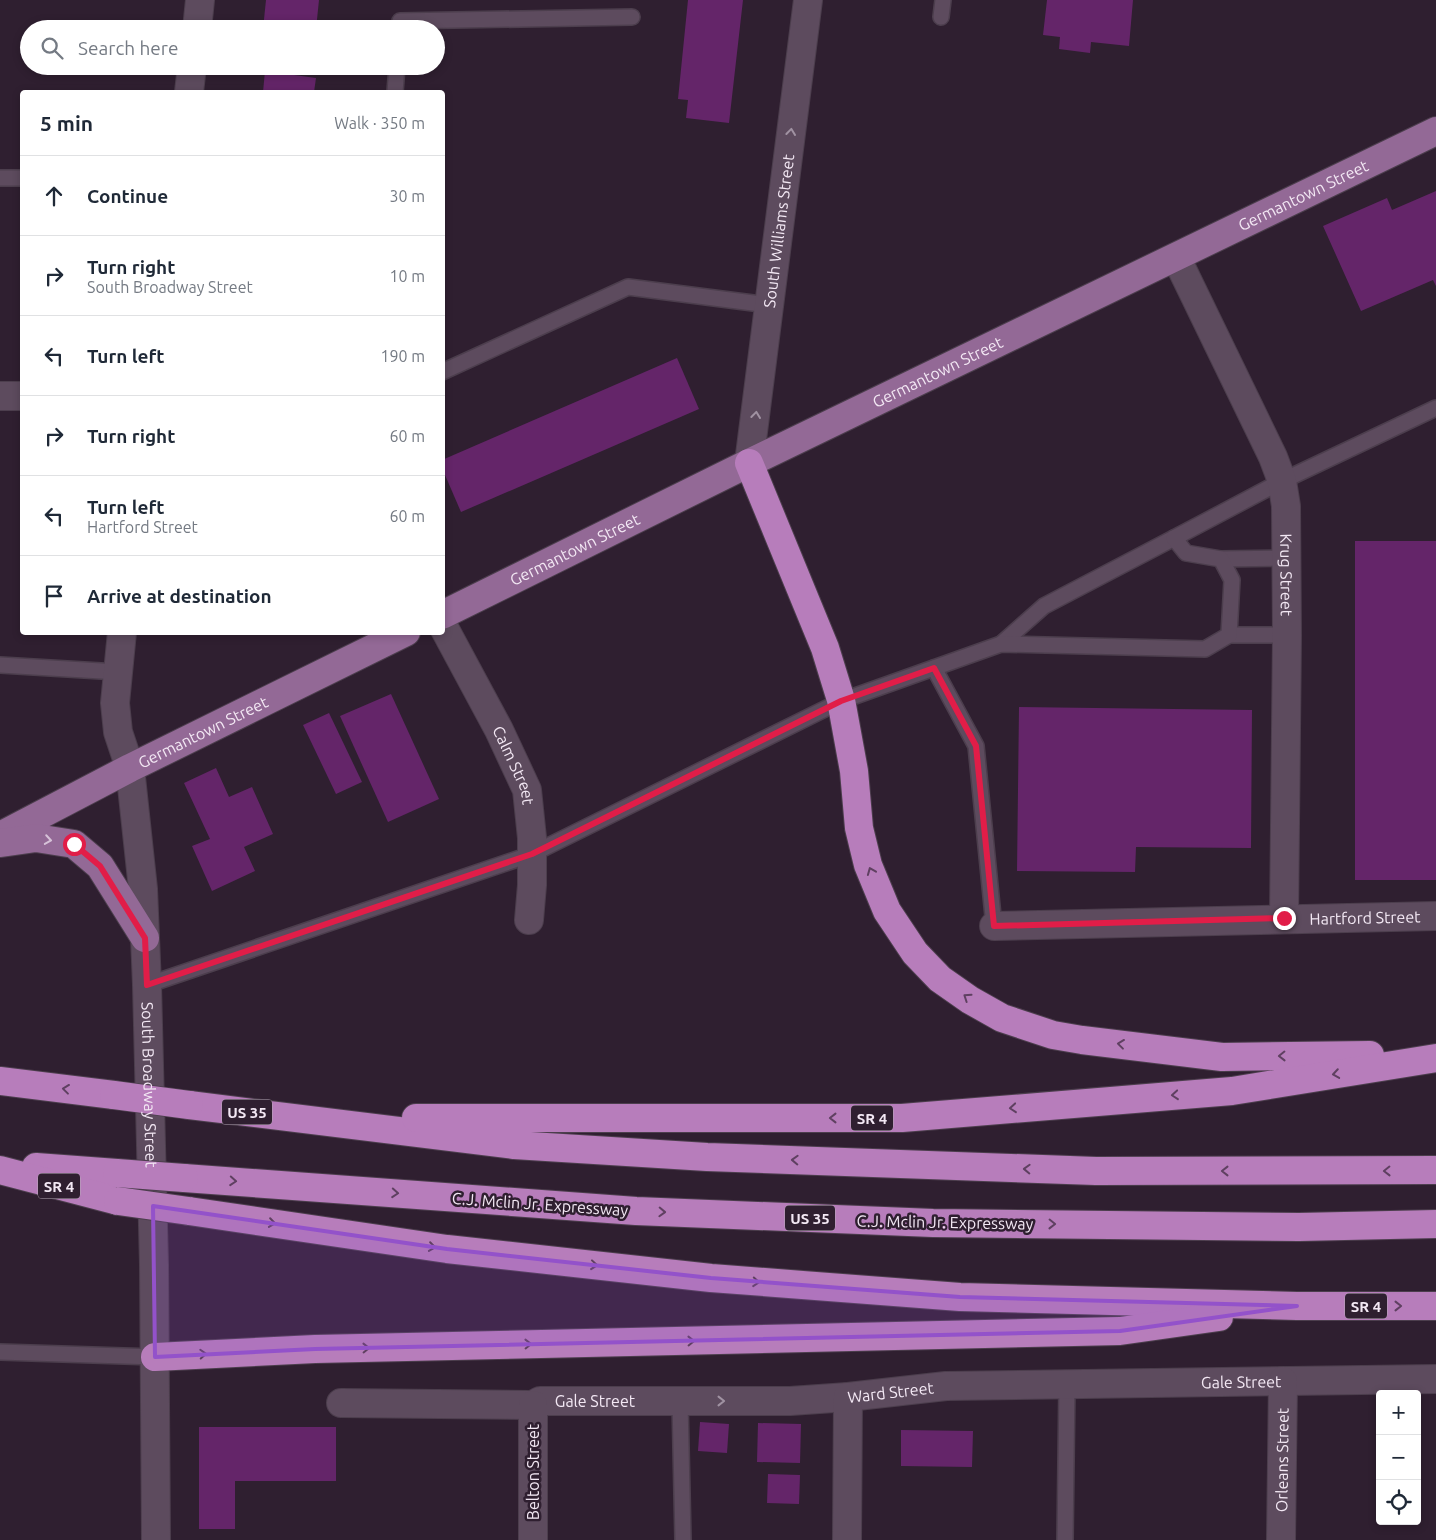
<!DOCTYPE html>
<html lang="en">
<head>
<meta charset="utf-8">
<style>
	body { margin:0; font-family:Ubuntu,sans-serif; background:#f2f2f3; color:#1f2937 }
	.controls { position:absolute; right:15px; bottom:15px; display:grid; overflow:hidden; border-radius:5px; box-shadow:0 2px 8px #0003 }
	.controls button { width:45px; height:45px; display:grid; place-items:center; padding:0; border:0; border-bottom:1px solid #e0e1e3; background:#fff; color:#1f2937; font:25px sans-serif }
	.stop { position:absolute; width:15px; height:15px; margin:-11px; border:4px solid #e11d48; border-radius:50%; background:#fff }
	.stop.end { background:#e11d48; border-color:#fff; box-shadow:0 1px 5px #0008 }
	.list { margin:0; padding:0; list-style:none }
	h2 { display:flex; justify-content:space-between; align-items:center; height:65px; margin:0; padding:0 20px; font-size:21px }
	h2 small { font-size:16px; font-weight:400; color:#747a83 }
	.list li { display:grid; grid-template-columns:32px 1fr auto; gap:15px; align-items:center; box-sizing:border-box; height:80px; padding:0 20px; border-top:1px solid #e0e1e3 }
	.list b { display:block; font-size:19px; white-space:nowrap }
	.list p { margin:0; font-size:16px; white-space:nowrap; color:#747a83 }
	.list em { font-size:16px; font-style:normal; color:#747a83 }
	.icon { flex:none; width:28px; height:28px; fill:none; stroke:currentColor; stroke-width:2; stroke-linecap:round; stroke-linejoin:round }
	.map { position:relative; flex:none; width:1436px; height:1540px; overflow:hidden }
	.search { position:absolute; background:#fff; box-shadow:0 2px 8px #0003; left:20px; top:20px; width:425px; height:55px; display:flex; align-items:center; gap:12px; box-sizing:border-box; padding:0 18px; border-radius:28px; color:#747a83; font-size:19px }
	.panel { position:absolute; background:#fff; box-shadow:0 2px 8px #0003; left:20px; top:90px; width:425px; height:545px; border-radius:5px }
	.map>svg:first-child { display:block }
	.building { fill:#642569 }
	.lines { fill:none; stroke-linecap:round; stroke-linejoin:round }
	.lane-casing { stroke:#4c3e4d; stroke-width:18 }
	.street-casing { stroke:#4c3e4d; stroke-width:30 }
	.secondary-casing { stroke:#4c3e4d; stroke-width:30 }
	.primary-casing { stroke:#4c3e4d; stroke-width:30 }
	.highway-casing { stroke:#4c3e4d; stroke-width:30 }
	.lane { stroke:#5d4b5e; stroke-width:15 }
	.street { stroke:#5d4b5e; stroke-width:28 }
	.secondary { stroke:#5d4b5e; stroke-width:28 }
	.primary { stroke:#936996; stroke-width:28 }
	.highway { stroke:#b77dbb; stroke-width:28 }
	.highway-bridge-casing { stroke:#4c3e4d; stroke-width:30; stroke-linecap:butt }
	.highway-bridge { stroke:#b77dbb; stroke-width:28 }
	.oneway { stroke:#a092a2 }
	.oneway2 { stroke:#d6c2d8 }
	.oneway3 { stroke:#5f4061 }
	.route { stroke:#e11d48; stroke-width:6 }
	.marked { fill:#9352ca; fill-opacity:0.2; stroke:#9352ca; stroke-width:4; stroke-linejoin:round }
	.labels { text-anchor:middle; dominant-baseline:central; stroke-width:5; stroke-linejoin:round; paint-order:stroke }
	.shield { fill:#2f1f30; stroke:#b8acb9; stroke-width:1 }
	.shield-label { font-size:15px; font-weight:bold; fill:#f3e8f4 }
	.street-label { font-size:16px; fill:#f3e8f4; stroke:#2f1f30 }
</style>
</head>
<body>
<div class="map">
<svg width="1436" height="1540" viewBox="0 0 1436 1540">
	<rect width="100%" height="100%" fill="#2f1f30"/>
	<g class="building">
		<polygon points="266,0 319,0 316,29 263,29"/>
		<polygon points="688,0 743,0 729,123 686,118 688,100 678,99"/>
		<polygon points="1047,0 1133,0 1129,46 1091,42 1090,53 1059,49 1060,37 1043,35"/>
		<polygon points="265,71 316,78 314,92 263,92"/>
		<polygon points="1436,191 1436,286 1433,280 1361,311 1323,226 1387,198 1392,210"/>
		<polygon points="677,358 699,409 461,512 442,468 442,460"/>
		<rect x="1355" y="541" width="81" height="339"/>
		<polygon points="391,694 439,799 388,822 340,716"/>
		<polygon points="1019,707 1252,710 1251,848 1136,847 1135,872 1017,871"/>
		<polygon points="329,713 362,782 336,794 303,725"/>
		<polygon points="216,768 229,797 252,787 273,834 244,847 255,871 212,891 192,846 210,839 184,783"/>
		<polygon points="700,1422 729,1424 727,1453 698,1451"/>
		<polygon points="758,1423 801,1424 800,1463 757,1462"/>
		<polygon points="199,1427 336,1427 336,1481 235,1481 235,1529 199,1529"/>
		<polygon points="901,1430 973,1431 972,1467 901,1466"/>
		<polygon points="768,1474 800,1475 799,1504 767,1503"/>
	</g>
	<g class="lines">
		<g class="lane-casing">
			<g id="lane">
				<polyline points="941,17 943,0"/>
				<polyline points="400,29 400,21 632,17"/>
				<polyline points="395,92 397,66"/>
				<polyline points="0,178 22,178"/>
				<polyline points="442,372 628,287 769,305"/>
				<polyline points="1221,559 1286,558"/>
				<polyline points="1229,635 1287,635"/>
				<polyline points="1001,644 1044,606 1174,538"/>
				<polyline points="0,665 118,672"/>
				<polyline points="934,668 976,746 994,926"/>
				<polyline points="147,985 532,854 841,701 1001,644 1205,649 1229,635 1232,580 1221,559 1186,553 1174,538 1282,481 1436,408"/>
				<polyline points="0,1352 155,1357"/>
				<polyline points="680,1401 683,1540"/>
				<polyline points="1065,1540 1067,1384"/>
			</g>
		</g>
		<g class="street-casing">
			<g id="street">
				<path id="s1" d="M1176 257 1273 457 1282 481 1286 506 1287 635 1284 919"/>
				<polyline points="0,396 22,396"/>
				<path id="s2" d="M749 463 808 0"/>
				<path id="s3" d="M442 624 499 730 527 790 532 838V885L529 920"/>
				<path id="s4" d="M994 926 1436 916"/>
				<path id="s5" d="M341 1403 533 1405 540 1401H790L848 1397 946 1386 1436 1379"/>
				<polyline points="533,1540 533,1405"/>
				<polyline points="847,1540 848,1397"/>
				<path id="s6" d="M1281 1540 1283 1381"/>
			</g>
		</g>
		<g class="secondary-casing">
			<g id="secondary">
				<polyline points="197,29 200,0"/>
				<polyline points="189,92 192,66"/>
				<path id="s7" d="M122 632 115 703 118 732 130 768 143 889 147 985 154 1265 156 1540"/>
			</g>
		</g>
		<g class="primary-casing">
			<g id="primary">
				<path id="s8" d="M442 615 749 463 1436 131"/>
				<path id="s9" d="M0 836 130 768 406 632"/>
				<polyline points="1,843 36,838 74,844 100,866 145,938"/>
			</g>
		</g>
		<g class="highway-casing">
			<g id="highway">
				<polyline points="749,463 825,648 841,700 854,771 859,828 868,865 887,911 915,953 940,979 970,1000 1002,1018 1053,1035 1082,1040 1222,1057 1370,1055"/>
				<polyline points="0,1081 114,1095"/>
				<polyline points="189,1105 514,1145 707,1157 1096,1171 1436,1170"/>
				<polyline points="416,1118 902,1118 1232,1091 1436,1058"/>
				<polyline points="36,1167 117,1173"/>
				<polyline points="0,1170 118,1201"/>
				<polyline points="184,1178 636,1211 933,1223 1299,1227 1436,1224"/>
				<polyline points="189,1211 447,1249 711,1278 960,1297 1297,1306 1436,1306"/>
				<polyline points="155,1357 315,1349 1120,1331 1219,1317"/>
			</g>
		</g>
		<use href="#lane" class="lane"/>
		<use href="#street" class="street"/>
		<use href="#secondary" class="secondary"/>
		<use href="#primary" class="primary"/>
		<use href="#highway" class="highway"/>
		<g class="highway-bridge-casing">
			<g id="highway-bridge">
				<polyline points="114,1095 189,1105"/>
				<polyline points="117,1173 184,1178"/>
				<polyline points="118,1201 189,1211"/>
			</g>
		</g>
		<use href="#highway-bridge" class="highway-bridge"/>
	</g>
	<defs><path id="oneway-chevron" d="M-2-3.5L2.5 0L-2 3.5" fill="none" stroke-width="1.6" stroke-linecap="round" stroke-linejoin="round" transform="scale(1.25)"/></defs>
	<g class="oneway">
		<use href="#oneway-chevron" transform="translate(791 132) rotate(-83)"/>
		<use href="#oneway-chevron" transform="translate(756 415) rotate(-83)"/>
		<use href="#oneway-chevron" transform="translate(721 1401)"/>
	</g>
	<use class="oneway2" href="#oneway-chevron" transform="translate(48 840) rotate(9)"/>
	<g class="oneway3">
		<use href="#oneway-chevron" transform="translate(871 871) rotate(-112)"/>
		<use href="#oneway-chevron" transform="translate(967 997) rotate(-146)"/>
		<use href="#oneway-chevron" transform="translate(1121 1044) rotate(-173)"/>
		<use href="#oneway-chevron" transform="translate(1282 1056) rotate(179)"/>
		<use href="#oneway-chevron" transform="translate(1336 1074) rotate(171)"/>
		<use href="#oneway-chevron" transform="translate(66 1089) rotate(-173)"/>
		<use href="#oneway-chevron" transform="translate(1175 1095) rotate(175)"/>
		<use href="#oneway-chevron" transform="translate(1013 1108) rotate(175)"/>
		<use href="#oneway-chevron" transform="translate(833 1118) rotate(180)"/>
		<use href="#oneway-chevron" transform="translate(795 1160) rotate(-178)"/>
		<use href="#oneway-chevron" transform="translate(1027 1169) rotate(-178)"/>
		<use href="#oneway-chevron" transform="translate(1225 1171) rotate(-180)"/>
		<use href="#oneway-chevron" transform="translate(1387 1171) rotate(179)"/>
		<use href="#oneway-chevron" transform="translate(233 1181) rotate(4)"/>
		<use href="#oneway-chevron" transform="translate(395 1193) rotate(4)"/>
		<use href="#oneway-chevron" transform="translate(662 1212) rotate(2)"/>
		<use href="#oneway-chevron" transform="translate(272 1223) rotate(8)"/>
		<use href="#oneway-chevron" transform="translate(1052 1224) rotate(1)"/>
		<use href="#oneway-chevron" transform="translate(432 1247) rotate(8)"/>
		<use href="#oneway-chevron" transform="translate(594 1265) rotate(6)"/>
		<use href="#oneway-chevron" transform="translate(756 1282) rotate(4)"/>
		<use href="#oneway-chevron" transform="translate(1398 1306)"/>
		<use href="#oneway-chevron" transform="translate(691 1341) rotate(-1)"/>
		<use href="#oneway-chevron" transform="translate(528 1344) rotate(-1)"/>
		<use href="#oneway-chevron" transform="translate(366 1348) rotate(-1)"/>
		<use href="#oneway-chevron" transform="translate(203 1354) rotate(-3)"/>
	</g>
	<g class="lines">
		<polyline class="route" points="74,844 100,866 145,938 147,985 532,854 841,701 934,668 976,746 994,926 1284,918"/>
	</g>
	<path class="marked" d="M153 1206 447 1249 711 1278 960 1297 1297 1306 1120 1331 315 1349 155 1357Z"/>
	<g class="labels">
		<g class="shield">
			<rect x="222" y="1099.5" width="50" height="25" rx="4"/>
			<rect x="851" y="1105.5" width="42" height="25" rx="4"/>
			<rect x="38" y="1173.5" width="42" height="25" rx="4"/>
			<rect x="785" y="1205.5" width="50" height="25" rx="4"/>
			<rect x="1345" y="1293.5" width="42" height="25" rx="4"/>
		</g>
		<g class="shield-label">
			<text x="247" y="1112">US 35</text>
			<text x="872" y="1118">SR 4</text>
			<text x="59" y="1186">SR 4</text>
			<text x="810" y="1218">US 35</text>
			<text x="1366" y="1306">SR 4</text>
		</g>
		<g class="street-label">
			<text stroke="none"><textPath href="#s8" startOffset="958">Germantown Street</textPath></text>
			<text stroke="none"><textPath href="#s2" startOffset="234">South Williams Street</textPath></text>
			<text stroke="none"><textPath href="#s8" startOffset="552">Germantown Street</textPath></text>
			<text stroke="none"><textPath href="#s8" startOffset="148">Germantown Street</textPath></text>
			<text stroke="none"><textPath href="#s1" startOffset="342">Krug Street</textPath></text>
			<text stroke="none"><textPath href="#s9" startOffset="228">Germantown Street</textPath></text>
			<text stroke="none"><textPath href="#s3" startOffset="159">Calm Street</textPath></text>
			<text stroke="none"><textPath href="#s4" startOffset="371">Hartford Street</textPath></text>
			<text stroke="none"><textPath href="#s7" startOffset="456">South Broadway Street</textPath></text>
			<text transform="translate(540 1204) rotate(4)">C.J. Mclin Jr. Expressway</text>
			<text transform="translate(945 1222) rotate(1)">C.J. Mclin Jr. Expressway</text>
			<text stroke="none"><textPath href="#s5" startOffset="902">Gale Street</textPath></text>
			<text stroke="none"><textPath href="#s5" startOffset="551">Ward Street</textPath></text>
			<text stroke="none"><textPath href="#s5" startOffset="255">Gale Street</textPath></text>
			<text stroke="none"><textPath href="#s6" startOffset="80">Orleans Street</textPath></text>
			<text transform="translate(533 1472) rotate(-90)">Belton Street</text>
		</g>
	</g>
</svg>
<div class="controls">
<button>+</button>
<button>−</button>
<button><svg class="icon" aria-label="locate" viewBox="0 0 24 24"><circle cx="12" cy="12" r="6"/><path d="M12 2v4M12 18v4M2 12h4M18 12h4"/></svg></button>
</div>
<div class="stop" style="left:74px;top:844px"></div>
<div class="stop end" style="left:1284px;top:918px"></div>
<div class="search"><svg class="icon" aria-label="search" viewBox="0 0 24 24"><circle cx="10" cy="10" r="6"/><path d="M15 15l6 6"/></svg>Search here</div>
<section class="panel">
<h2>5 min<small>Walk · 350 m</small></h2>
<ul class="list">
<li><svg class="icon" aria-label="ahead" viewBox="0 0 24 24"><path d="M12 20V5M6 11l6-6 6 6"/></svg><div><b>Continue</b></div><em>30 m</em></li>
<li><svg class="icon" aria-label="right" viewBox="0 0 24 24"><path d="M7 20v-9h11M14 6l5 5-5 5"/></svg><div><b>Turn right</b><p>South Broadway Street</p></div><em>10 m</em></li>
<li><svg class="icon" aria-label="left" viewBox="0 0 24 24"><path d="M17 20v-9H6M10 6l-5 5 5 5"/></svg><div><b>Turn left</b></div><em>190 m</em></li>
<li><svg class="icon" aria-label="right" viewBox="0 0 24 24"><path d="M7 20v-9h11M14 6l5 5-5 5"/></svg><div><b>Turn right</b></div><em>60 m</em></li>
<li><svg class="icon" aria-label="left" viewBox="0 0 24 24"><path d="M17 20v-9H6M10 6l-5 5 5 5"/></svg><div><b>Turn left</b><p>Hartford Street</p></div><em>60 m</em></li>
<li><svg class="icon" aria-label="arrive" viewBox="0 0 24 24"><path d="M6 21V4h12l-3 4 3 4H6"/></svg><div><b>Arrive at destination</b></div></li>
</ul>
</section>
</div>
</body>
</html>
